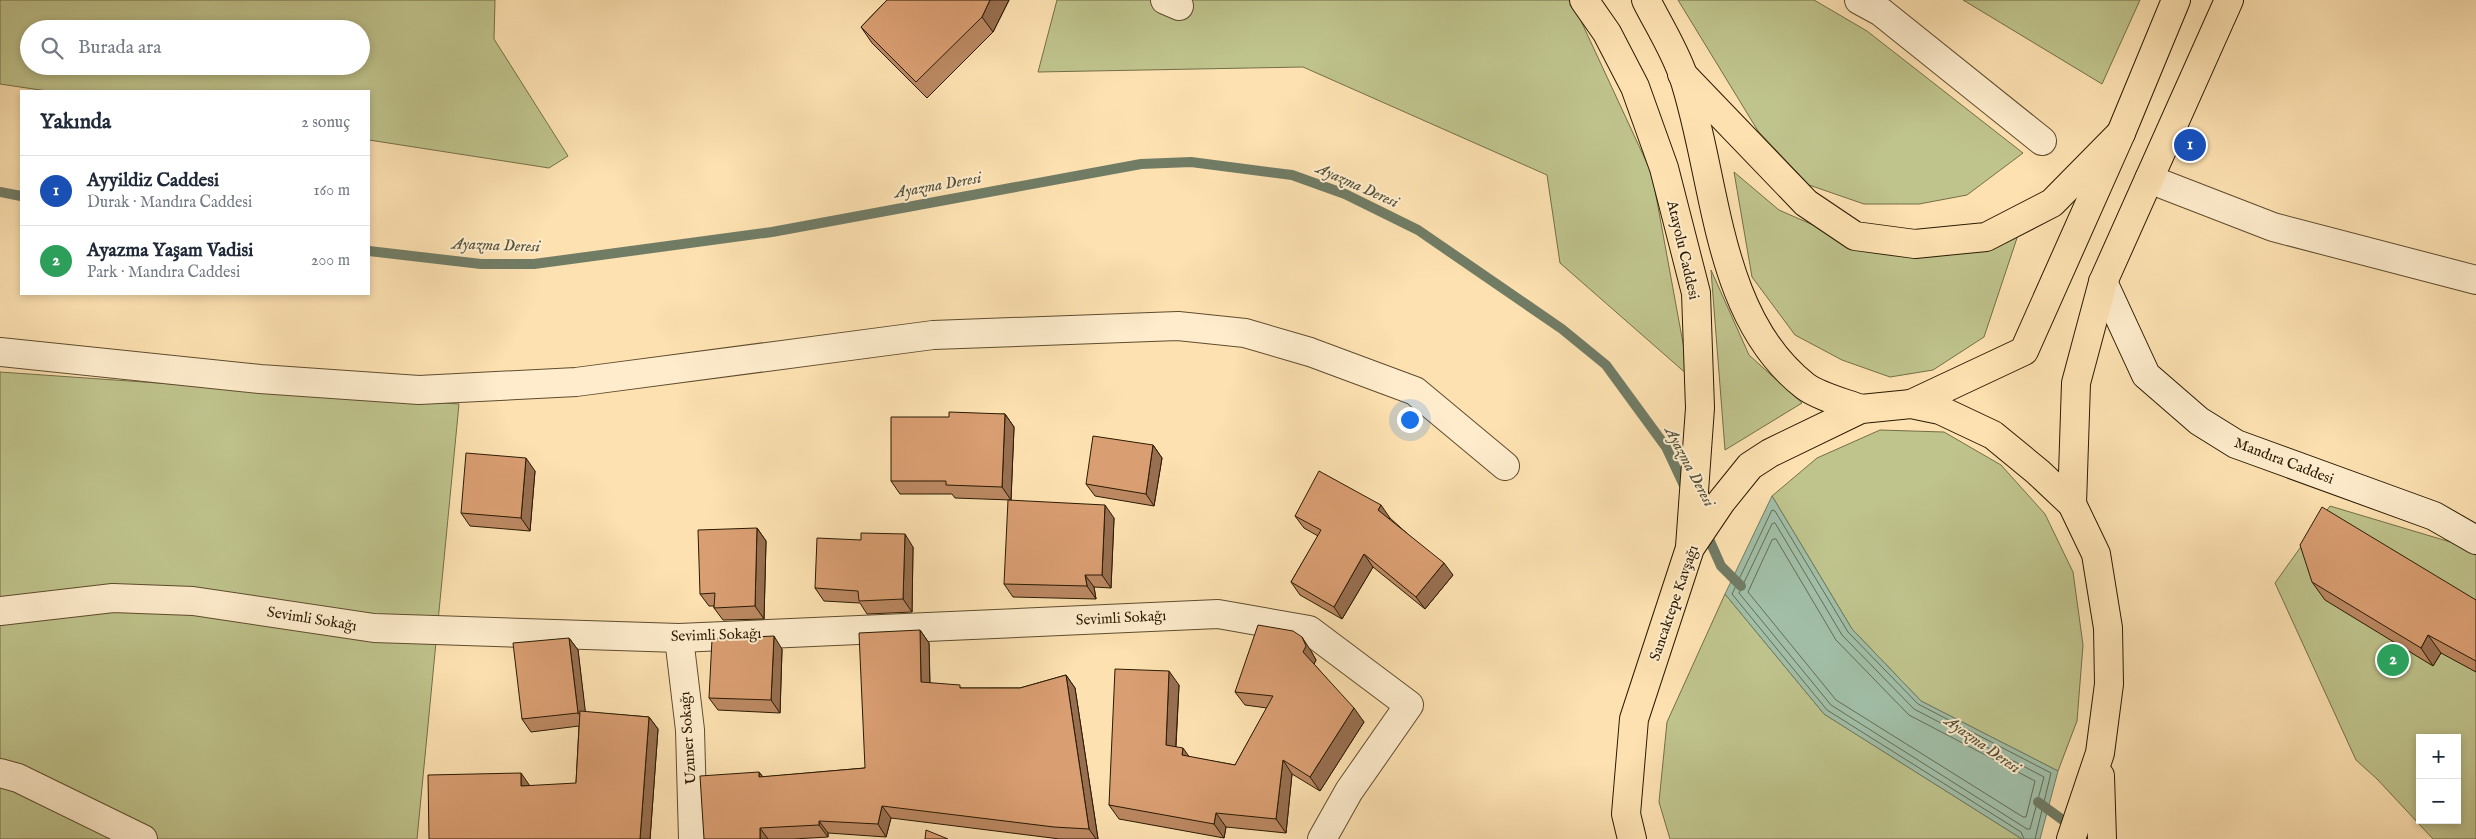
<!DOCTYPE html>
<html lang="tr">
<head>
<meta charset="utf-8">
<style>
	body { margin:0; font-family:"IM FELL English",serif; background:#f2f2f3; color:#1f2937 }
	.controls { position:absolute; right:15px; bottom:15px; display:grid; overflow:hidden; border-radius:0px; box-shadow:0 2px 8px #0003 }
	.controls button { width:45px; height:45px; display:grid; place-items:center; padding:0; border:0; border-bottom:1px solid #e0e1e3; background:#fff; color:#1f2937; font:25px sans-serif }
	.you { position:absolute; left:1409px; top:419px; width:18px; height:18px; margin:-12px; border:4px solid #fff; border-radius:50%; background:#1a73e8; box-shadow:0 0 0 8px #1a73e833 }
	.badge { display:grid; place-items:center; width:32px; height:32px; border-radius:50%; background:#0f766e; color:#fff; font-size:16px; font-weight:700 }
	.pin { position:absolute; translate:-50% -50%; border:2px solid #fff; box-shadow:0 1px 5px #0006 }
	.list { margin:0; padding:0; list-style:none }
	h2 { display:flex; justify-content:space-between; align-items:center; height:65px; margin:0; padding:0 20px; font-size:21px }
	h2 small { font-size:16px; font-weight:400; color:#747a83 }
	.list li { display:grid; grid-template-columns:32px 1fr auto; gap:15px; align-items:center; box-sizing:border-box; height:70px; padding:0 20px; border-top:1px solid #e0e1e3 }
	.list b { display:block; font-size:19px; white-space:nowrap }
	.list p { margin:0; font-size:16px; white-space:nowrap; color:#747a83 }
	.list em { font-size:16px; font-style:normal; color:#747a83 }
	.icon { flex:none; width:28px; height:28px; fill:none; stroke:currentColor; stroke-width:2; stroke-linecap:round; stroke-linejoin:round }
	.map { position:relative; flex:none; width:2476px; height:839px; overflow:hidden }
	.search { position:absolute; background:#fff; box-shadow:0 2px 8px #0003; left:20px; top:20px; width:350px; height:55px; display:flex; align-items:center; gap:12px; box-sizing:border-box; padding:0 18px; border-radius:28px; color:#747a83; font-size:19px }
	.panel { position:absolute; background:#fff; box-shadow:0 2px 8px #0003; left:20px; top:90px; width:350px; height:205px; border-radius:0px }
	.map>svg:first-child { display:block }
	.green { fill:#bfc38c; stroke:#746e47; fill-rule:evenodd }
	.water { fill:#a1bea7; stroke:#717c65 }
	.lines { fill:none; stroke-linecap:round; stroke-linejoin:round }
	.shore { stroke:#666c54; stroke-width:1 }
	.stream { stroke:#717c65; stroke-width:10 }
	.street-casing { stroke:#5f4c2e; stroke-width:30 }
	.secondary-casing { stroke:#2a1a02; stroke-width:30 }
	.primary-casing { stroke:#2a1a02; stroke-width:30 }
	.street { stroke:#feeccc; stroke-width:28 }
	.secondary { stroke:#feeccc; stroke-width:28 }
	.primary { stroke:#fde1b1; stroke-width:28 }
	.wall { fill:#bb8862; stroke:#2a1a02 }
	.shaded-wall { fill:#986f50; stroke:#2a1a02 }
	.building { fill:#d99e72; stroke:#2a1a02 }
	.labels { text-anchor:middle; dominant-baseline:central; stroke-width:4; stroke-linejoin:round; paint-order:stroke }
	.street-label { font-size:15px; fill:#2a1a02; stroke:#feeccc }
	.water-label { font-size:16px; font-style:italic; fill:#54533c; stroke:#feeccc }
</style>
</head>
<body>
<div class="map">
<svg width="2476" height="839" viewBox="0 0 2476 839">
	<rect width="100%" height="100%" fill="#fde1b1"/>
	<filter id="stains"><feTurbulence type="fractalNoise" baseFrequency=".004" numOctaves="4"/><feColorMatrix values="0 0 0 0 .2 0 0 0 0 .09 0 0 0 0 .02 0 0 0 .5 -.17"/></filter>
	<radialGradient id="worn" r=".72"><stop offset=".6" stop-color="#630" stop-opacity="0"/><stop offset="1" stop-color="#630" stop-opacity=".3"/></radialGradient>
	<g class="green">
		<path d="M0 0H495L494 39 568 156 549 168 369 140V91H47L0 84ZM29 29H361V66H29Z"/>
		<polygon points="1057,0 1569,0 1575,8 1652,174 1689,376 1560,263 1547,175 1303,67 1038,72"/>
		<polygon points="1678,0 1814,0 1867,31 2023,153 1967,195 1919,204 1864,204 1809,185 1758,131"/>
		<polygon points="1963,0 2140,0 2102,84"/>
		<polygon points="1734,172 1779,210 1845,239 1916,255 2029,202 1984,337 1933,370 1890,377 1842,360 1795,335 1752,277"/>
		<polygon points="1711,270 1749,355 1802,403 1725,450"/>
		<polygon points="0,372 459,404 417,839 0,839"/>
		<polygon points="1880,430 1944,432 2001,465 2045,514 2073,572 2083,645 2077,721 2058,771 1921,701 1852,629 1772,496 1817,458"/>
		<path d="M2330 506 2457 544 2476 555V839H2433L2377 779 2356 760 2275 583ZM2420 738H2457V820H2420Z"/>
		<polygon points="1725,594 1824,714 2022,839 1670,839 1659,802 1667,722"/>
	</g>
	<polygon class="water" points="1772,496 1852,629 1921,701 2058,771 2040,839 2022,839 1824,714 1725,594"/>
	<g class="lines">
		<g class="shore">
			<polygon points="1775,523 1842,635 1914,709 2044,777 2030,829 2027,829 1831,705 1739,593 1772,524"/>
			<polygon points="1776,539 1836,640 1909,715 2035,781 2026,817 2023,817 1836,700 1748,592 1772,540"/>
			<polyline points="2024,839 2021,832 1827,710 1732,594 1772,510 1775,511 1848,632 1918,704 2051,773 2035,839"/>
		</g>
		<g class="stream">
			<polyline points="0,192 21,196"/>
			<polyline points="369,251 481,264 534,264 772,232 1141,164 1191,162 1292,175 1345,194 1418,230 1562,329 1606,365 1666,447 1687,492"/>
			<polyline points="1705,530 1721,566 1741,586"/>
			<polyline points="2038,802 2089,839"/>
		</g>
		<g class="street-casing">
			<g id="street">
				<polyline points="1165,0 1179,6"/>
				<polyline points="1859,0 1881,12 2042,141"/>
				<polyline points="2149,179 2273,227 2476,280"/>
				<polyline points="0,352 260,379 419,390 576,382 933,335 1178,326 1245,333 1310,352 1415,391 1505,466"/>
				<polyline points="0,611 113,598 193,601 374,628 679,638 1218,614 1309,630 1409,705 1349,791 1322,839"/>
				<polyline points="679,638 690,730 693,839"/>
				<polyline points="0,773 18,778 143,839"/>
			</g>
		</g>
		<g class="secondary-casing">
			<polyline id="secondary" points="2103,282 2146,375 2199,421 2236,444 2434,516 2476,540"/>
		</g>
		<g class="primary-casing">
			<g id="primary">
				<polyline points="1584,0 1607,33 1635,87 1664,168 1696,293 1700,408 1690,547"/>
				<path d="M1646 0C1658 24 1674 49 1683 75 1717 176 1714 315 1805 386 1818 396 1845 403 1861 409"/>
				<polyline points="1682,74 1806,203 1855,236 1915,244 1986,237 2052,203 2121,133"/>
				<polyline points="1911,404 2024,351 2121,133 2176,0"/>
				<polyline points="2072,504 2076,383 2103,282 2229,0"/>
				<polyline points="2100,776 2102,839"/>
				<polyline points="1632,839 1626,814 1634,719 1690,548 1721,502 1750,466 1770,453 1861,409 1911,404 1940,410 1993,435 2038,472 2072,504 2096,554 2108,628 2109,684 2100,753 2071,839"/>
			</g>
		</g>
		<use href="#street" class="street"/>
		<use href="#secondary" class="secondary"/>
		<use href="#primary" class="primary"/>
	</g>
	<g class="wall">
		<polygon points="887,0 1009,0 993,32 927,98 872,43 861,27"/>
		<polygon points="1005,414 1014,427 1011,500 955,498 952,494 900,494 891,481 949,417"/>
		<polygon points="1153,445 1162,458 1154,506 1095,496 1086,484"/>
		<polygon points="535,471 530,531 470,526 461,513"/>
		<polygon points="1295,516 1390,518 1453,575 1425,609 1373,567 1342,619 1300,595 1291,582 1318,536 1304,528"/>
		<polygon points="1114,518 1111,588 1094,587 1096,599 1013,597 1004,584"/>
		<polygon points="757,528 766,541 764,619 723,620 714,608 714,606 709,606 700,594"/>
		<polygon points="913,547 912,612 867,614 860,603 824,601 815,588"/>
		<polygon points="2312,582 2476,600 2476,672 2441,653 2433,666 2325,600"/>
		<polygon points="920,630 929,643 930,683 962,688 1020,688 1066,675 1075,688 1098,839 1060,839 891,818 886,837 828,833 828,837 793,839 704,839 759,772 763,777 865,768"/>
		<polygon points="569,638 578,650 585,712 649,717 658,729 650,839 576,783 579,726 531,732 522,719"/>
		<polygon points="782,649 780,713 718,710 709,698"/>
		<polygon points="1311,651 1316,660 1314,664 1364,722 1320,791 1292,774 1286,833 1226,827 1224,838 1119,819 1109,805 1179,685 1176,747 1189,757 1235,765 1267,708 1245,705 1235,692"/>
	</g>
	<g class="shaded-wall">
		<polygon points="990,0 1009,0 993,32 982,17"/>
		<polygon points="1005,414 1014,427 1011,500 1002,487"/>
		<polygon points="1153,445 1162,458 1154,506 1146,494"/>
		<polygon points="526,458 535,471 530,531 521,518"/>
		<polygon points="1105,505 1114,518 1111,588 1102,575"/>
		<polygon points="1381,505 1390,518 1387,522 1378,510"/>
		<polygon points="757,528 766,541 764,619 755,606"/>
		<polygon points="905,534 913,547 912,612 903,599"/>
		<polygon points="1364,554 1373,567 1342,619 1334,607"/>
		<polygon points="1444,563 1453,575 1425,609 1416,597"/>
		<polygon points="1085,575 1094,587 1096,599 1087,586"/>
		<polygon points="920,630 929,643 930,695 921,682"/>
		<polygon points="2428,635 2441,653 2433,666 2421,648"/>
		<polygon points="774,636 782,649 780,713 771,700"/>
		<polygon points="1302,637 1311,651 1316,660 1313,666 1303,652"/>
		<polygon points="569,638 578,650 587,725 578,713"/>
		<polygon points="1169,671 1179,685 1175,759 1166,745"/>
		<polygon points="1066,675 1075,688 1098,839 1096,839 1089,829"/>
		<polygon points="1354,708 1364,722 1320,791 1310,777"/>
		<polygon points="649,717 658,729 650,839 640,839"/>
		<polygon points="1183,748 1193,762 1182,755"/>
		<polygon points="1283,760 1292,774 1286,833 1276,819"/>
		<polygon points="759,772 768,784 759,777"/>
		<polygon points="521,773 530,786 521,786"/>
		<polygon points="882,806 891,818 886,837 878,824"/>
		<polygon points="1216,813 1226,827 1224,838 1214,824"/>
		<polygon points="819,821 828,833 828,837 819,825"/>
		<polygon points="760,828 768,839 760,839"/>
	</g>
	<g class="building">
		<polygon points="887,0 990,0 982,17 916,82 861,27"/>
		<polygon points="949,412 1005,414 1002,487 946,485 946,481 891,481 891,417 949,417"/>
		<polygon points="1093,436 1153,445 1146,494 1086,484"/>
		<polygon points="466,453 526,458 521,518 461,513"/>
		<polygon points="1319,471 1381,505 1378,510 1444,563 1416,597 1364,554 1334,607 1291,582 1321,530 1295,516"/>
		<polygon points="1008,500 1105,505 1102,575 1085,575 1087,586 1004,584"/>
		<polygon points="2322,507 2476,600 2476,661 2428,635 2421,648 2312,582 2300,545"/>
		<polygon points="757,528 755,606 714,608 715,593 700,594 698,530"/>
		<polygon points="861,533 905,534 903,599 859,601 858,591 815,588 817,538 861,540"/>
		<polygon points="1258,625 1293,631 1302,637 1306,646 1303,652 1354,708 1310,777 1283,760 1276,819 1216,813 1214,824 1109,805 1115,669 1169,671 1166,745 1183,748 1182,755 1235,765 1273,696 1235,692"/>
		<polygon points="920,630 921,682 960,685 960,688 1020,688 1066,675 1089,829 1054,827 882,806 878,824 819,821 819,825 760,828 760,839 704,839 700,776 759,772 759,777 865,768 859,633"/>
		<polygon points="774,636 771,700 709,698 712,639"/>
		<polygon points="569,638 578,713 522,719 513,643"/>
		<polygon points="580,711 649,717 640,839 429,839 428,775 521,773 521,786 576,783"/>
		<polygon points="926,830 948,839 925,839"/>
	</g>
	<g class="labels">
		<g class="street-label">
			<text transform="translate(1683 250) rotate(77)">Atayolu Caddesi</text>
			<text transform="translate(2284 461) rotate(21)">Mandıra Caddesi</text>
			<text transform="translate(1674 603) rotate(-71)">Sancaktepe Kavşağı</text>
			<text transform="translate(1121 618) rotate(-3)">Sevimli Sokağı</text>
			<text transform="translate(312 619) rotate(9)">Sevimli Sokağı</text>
			<text transform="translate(716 635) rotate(-2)">Sevimli Sokağı</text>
			<text transform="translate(688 738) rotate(-94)">Uzuner Sokağı</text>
		</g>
		<g class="water-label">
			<text transform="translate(938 186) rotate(-10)">Ayazma Deresi</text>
			<text transform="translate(1357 186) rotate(24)">Ayazma Deresi</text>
			<text transform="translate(496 246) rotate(2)">Ayazma Deresi</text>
			<text transform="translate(1689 467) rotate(62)">Ayazma Deresi</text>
			<text transform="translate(1982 745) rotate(35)">Ayazma Deresi</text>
		</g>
	</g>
	<rect width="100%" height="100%" filter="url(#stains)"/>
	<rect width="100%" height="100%" fill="url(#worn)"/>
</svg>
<div class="controls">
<button>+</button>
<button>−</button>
</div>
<div class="you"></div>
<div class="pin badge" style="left:2190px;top:145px;background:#1a4fb4">1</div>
<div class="pin badge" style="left:2393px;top:660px;background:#2e9e5b">2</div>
<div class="search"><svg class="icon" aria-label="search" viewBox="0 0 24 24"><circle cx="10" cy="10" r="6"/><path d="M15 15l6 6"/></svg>Burada ara</div>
<section class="panel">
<h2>Yakında<small>2 sonuç</small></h2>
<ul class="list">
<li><span class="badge" style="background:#1a4fb4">1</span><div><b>Ayyildiz Caddesi</b><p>Durak · Mandıra Caddesi</p></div><em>160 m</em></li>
<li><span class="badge" style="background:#2e9e5b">2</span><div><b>Ayazma Yaşam Vadisi</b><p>Park · Mandıra Caddesi</p></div><em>200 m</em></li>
</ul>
</section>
</div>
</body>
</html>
